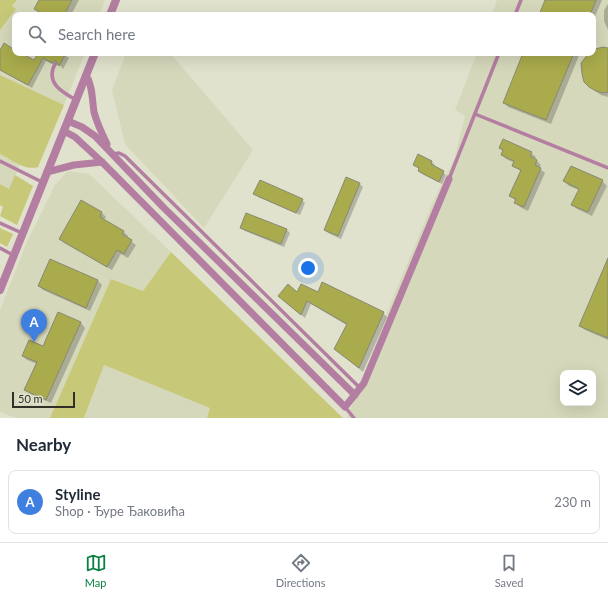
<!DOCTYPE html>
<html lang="en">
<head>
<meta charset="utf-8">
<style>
	body { margin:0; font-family:Lato,sans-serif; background:#f2f2f3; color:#1f2937 }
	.controls { position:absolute; right:12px; bottom:12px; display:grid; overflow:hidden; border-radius:8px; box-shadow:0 4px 16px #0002 }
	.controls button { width:36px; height:36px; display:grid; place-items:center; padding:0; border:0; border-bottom:1px solid #e0e1e3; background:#fff; color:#1f2937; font:20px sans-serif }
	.scale { position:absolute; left:12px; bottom:10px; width:63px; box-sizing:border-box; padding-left:4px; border:2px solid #303028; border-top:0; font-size:11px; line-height:14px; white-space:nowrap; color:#303028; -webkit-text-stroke:3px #e1e2cd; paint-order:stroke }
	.you { position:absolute; left:308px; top:268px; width:14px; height:14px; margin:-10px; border:3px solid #fff; border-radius:50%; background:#1a73e8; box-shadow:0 0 0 6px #1a73e833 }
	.badge { display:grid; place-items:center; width:26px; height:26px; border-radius:50%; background:#0b8043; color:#fff; font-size:13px; font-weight:700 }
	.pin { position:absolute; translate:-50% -33px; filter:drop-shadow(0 1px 2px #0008) }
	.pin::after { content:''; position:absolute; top:21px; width:14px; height:12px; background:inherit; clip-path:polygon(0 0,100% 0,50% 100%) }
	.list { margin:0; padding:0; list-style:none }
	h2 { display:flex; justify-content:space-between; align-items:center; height:52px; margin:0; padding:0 16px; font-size:17px }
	h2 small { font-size:13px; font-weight:400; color:#747a83 }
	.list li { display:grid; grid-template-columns:26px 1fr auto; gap:12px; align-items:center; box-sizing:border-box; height:64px; margin:0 8px 8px; padding:0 8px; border:1px solid #e0e1e3; border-radius:8px }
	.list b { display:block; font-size:15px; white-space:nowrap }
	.list p { margin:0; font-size:13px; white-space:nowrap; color:#747a83 }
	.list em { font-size:13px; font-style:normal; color:#747a83 }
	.icon { flex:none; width:22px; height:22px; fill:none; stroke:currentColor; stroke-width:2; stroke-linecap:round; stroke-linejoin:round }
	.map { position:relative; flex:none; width:608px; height:418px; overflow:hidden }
	.search { position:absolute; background:#fff; box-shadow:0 4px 16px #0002; left:12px; right:12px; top:12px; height:44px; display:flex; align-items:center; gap:10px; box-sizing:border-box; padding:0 14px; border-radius:8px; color:#747a83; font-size:15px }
	.sheet { height:124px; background:#fff }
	nav { display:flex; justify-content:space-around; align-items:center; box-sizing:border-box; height:56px; border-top:1px solid #e0e1e3; background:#fff; font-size:11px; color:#747a83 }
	nav a { display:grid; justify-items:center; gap:2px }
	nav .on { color:#0b8043 }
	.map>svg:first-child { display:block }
	.built { fill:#d6d8bb; fill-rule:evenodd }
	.green { fill:#c7c979 }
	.shadow { fill:#0003 }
	.building { fill:#a9ab4c; stroke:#888976 }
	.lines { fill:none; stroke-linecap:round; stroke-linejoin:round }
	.service { stroke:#b37ea1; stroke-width:3.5 }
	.minor { stroke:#b37ea1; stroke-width:7 }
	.tertiary { stroke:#b37ea1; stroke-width:8 }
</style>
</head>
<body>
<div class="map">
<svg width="608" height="418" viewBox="0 0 608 418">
	<rect width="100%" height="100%" fill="#e1e2cd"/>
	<g class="built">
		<polygon points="17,0 105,0 99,15 15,15 15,53 85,53 64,105 0,75 0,30 16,9 12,6"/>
		<path d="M497 0H608V418H347L396 290 437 193 454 160 465 116 455 110 477 53H593V15H492ZM563 373H593V403H563Z"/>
		<polygon points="126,53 170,53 253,150 204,228 125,144 112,90"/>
		<polygon points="0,154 20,165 9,190 0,184"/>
		<polygon points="68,171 89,174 171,252 143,291 111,279 50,418 16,418 0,412 0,310 26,244 55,185"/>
		<polygon points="104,365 211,408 207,418 84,418"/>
	</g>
	<g class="green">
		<polygon points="0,0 17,0 12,6 16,9 0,30"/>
		<path d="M0 75 64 105 38 167C25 171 12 160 0 154Z"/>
		<polygon points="15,175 33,186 17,225 0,216 3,207 0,205 0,184 9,189"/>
		<polygon points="0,228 13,234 7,247 0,243"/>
		<polygon points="171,252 343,418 207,418 210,408 104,365 84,418 50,418 111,279 143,291"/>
	</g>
	<g class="shadow">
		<polygon points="40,0 79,0 71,15 42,15 35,9"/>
		<polygon points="546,0 602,0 593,21 593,15 540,15"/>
		<polygon points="608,4 608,30 604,21 604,10"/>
		<polygon points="608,49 608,97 601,95 590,87 591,53"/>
		<polygon points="15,51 15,53 19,53 35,61 39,53 62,53 69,58 63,69 59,64 56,66 46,61 32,88 0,70 0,52"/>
		<polygon points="525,53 580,53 551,124 508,107 504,102"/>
		<polygon points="500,148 531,153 536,157 535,159 541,165 539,168 545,173 528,211 520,207 516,203 516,201 510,196 521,171 513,166 515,163 506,159 502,155 503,151"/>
		<polygon points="419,155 432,162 435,165 434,167 443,172 446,175 442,184 422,174 419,171 420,169 414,165"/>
		<polygon points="347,179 360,184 363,187 341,239 328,233 325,230"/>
		<polygon points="564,181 602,181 607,186 592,216 577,209 572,204 579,190 569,186"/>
		<polygon points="255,193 302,200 305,203 300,215 258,197"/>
		<polygon points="81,202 102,213 106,217 104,220 124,232 128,236 127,238 136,245 128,258 121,254 112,270 64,243 60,239"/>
		<polygon points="247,214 287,230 290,233 284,247 245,231 242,228"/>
		<polygon points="608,260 608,340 585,330 580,326"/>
		<polygon points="98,281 102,285 90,311 43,290 39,286"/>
		<polygon points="298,293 319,293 383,313 387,317 363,372 335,349 348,326 311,304 305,318 284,300"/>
		<polygon points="58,313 81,323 85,328 51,403 30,394 25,390 37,364 27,360 23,356 43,348"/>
	</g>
	<g class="building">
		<polygon points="39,0 72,0 64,15 44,15 34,9"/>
		<polygon points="545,0 596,0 590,15 539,15"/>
		<polygon points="4,43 15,50 15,53 21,53 34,60 37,55 33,53 66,53 59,66 56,61 54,61 52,63 43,58 28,85 0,70 0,50"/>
		<polygon points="603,47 608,48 608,92 603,93 596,91 589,87 584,82 582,74 581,63 589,53 593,53 593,51 595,49"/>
		<polygon points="523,53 574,53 546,120 503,103"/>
		<polygon points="503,139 532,152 530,156 537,160 535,165 541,168 524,207 514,203 516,199 509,196 521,170 512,166 514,161 501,155 503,150 499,148"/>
		<polygon points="418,154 432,161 431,164 444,171 439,182 418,171 419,168 413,165"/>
		<polygon points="571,166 603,180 588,212 571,205 579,189 563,181"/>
		<polygon points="346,177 360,183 338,236 324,230"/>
		<polygon points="260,180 303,199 296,213 253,194"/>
		<polygon points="81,200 102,212 100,217 124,231 122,234 132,240 124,254 117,250 107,267 59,239"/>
		<polygon points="246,213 287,229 281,244 240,228"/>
		<polygon points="608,258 608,338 579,326"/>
		<polygon points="50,259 98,280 86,308 38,286"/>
		<polygon points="322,282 384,312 359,368 334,349 347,324 307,301 301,315 278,296 288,284 297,292 301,284 318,292"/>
		<polygon points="58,312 81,322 46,400 24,390 37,362 22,356 29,340 43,346"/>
	</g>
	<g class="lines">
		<g class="service">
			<polyline points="515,15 521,0"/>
			<path d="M55 64C45 83 62 92 76 100"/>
			<polyline points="475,114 608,168"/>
			<polyline points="113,154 119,153 125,156 360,388"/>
			<polyline points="0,161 42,182"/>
			<polyline points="449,179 499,53"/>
			<polyline points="0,223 22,233"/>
			<polyline points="0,248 13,255"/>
			<polyline points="345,407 354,418"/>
		</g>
		<g class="minor">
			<path d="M86 75C93 86 92 100 94 112 97 123 102 134 107 144"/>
			<polyline points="68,121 82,127 95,136 163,207 355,395"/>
			<polyline points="64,131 75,137 102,162 345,407 364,383 449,179"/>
			<polyline points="47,172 74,165 102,162"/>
		</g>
		<g class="tertiary">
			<polyline points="110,15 116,0"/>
			<polyline points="0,290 95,53"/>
		</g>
	</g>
</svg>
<div class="controls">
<button><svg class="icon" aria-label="layers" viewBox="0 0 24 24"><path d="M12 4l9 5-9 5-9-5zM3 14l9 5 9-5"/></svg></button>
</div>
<div class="scale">50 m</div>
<div class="you"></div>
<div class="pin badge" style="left:34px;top:342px;background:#3f7fe0">A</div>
<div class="search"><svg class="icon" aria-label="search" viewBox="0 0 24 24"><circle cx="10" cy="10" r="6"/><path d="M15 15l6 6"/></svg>Search here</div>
</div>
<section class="sheet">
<h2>Nearby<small></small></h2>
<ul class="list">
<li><span class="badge" style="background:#3f7fe0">A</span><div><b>Styline</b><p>Shop · Ђуре Ђаковића</p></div><em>230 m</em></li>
</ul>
</section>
<nav>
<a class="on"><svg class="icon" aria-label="map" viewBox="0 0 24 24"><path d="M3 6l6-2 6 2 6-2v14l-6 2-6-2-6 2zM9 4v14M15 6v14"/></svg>Map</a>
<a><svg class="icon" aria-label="directions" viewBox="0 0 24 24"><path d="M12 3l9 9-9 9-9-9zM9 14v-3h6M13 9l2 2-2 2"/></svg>Directions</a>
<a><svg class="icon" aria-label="saved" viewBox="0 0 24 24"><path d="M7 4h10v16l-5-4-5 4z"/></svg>Saved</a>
</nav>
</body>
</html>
